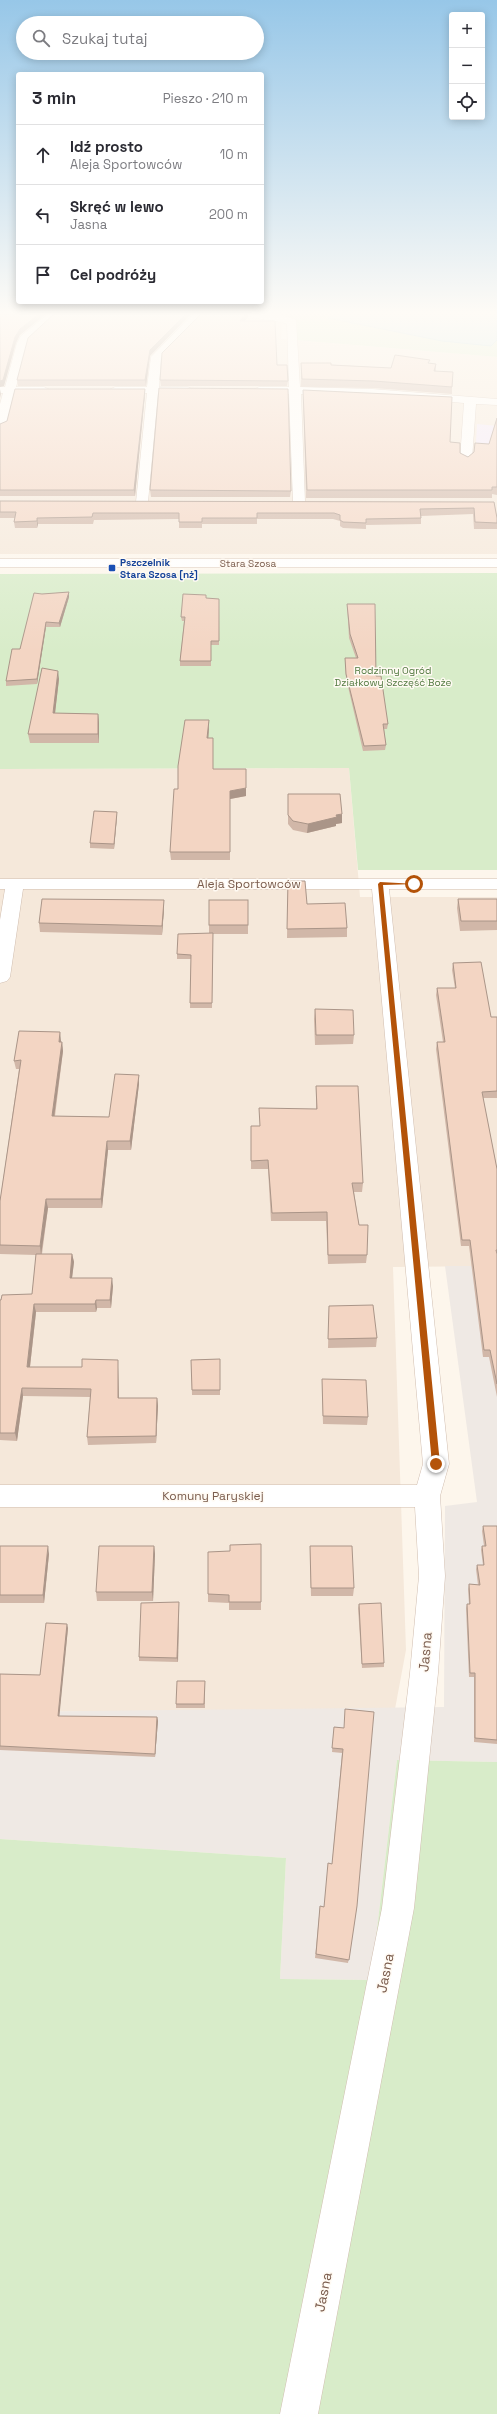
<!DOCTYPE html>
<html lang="pl">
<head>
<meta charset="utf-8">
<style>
	body { margin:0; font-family:"Space Grotesk",sans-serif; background:#f7f7f7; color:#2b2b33 }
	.controls { position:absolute; right:12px; top:12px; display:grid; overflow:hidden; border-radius:4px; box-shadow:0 2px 10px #0003 }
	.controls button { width:36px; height:36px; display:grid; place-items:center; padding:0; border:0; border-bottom:1px solid #e1e1e2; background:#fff; color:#2b2b33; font:20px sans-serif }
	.stop { position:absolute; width:12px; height:12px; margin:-9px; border:3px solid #b45309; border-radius:50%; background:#fff }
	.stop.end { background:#b45309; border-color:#fff; box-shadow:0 1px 4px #0008 }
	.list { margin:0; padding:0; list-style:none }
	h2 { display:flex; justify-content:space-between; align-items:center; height:52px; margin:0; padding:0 16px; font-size:17px }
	h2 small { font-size:13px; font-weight:400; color:#7c7c81 }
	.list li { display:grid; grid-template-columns:26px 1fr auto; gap:12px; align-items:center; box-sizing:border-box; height:60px; padding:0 16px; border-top:1px solid #e1e1e2 }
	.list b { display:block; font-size:15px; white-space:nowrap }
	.list p { margin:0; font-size:13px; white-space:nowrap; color:#7c7c81 }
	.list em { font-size:13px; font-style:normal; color:#7c7c81 }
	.icon { flex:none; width:22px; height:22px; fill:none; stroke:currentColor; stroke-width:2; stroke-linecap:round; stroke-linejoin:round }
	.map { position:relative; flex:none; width:497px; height:2414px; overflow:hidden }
	.search { position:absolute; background:#fff; box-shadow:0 2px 10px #0003; left:16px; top:16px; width:248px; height:44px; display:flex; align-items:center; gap:10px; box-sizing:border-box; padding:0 14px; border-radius:22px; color:#7c7c81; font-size:15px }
	.panel { position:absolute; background:#fff; box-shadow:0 2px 10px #0003; left:16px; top:72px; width:248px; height:232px; border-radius:4px }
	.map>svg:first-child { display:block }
	.residential { fill:#f5e8da }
	.industrial { fill:#efe9e4 }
	.education { fill:#f3e8fa }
	.green { fill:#d8ecc9 }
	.water { fill:#bfe3e8; stroke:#a5d3da }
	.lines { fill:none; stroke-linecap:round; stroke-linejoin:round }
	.minor-casing { stroke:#d1beb0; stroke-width:1 }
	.minor { fill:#fff; fill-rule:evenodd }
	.wall { fill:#d1b7a8 }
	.shaded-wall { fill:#aa9588 }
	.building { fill:#f3d5c3; stroke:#aa9588 }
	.route { fill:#b45309 }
	.transit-dot { fill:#1a4fb4; stroke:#fffaf3; stroke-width:1.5 }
	.labels { text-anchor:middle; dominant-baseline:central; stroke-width:3; stroke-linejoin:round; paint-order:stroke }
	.far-transit-label { font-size:10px; font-weight:bold; fill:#164399; stroke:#fffaf3; text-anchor:start }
	.far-street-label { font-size:10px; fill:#7a5c4d; stroke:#fffaf3 }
	.far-park-label { font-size:10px; fill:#537a41; stroke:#fffaf3 }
	.street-label { font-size:12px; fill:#7a5c4d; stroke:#fffaf3 }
	.near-street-label { font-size:14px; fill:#7a5c4d; stroke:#fffaf3 }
</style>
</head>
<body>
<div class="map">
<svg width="497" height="2414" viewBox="0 0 497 2414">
	<rect width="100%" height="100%" fill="#fdf6ec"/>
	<g class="residential">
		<polygon points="0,314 249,314 248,316 282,322 281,339 497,357 497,554 0,554"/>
		<polygon points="349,768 360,897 497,897 497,1266 393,1267 406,1650 395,1709 0,1712 0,769"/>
	</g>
	<polygon class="industrial" points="445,1266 497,1266 497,1762 397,1760 371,1980 280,1979 286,1858 0,1839 0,1712 444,1707 445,1506 477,1502"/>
	<polygon class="education" points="477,424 497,426 497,463 475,461"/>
	<g class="green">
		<polygon points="269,314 497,314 497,357 295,340 294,319"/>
		<polygon points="497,573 497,870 358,870 349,768 0,769 0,574"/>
		<polygon points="397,1760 497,1762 497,2414 0,2414 0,1839 286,1858 280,1979 371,1980"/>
	</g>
	<polygon class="water" points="335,314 497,314 497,340 491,346 442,341 328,318"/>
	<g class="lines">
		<g class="minor-casing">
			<g id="minor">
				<polygon points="48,314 59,314 29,340 16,387 44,387 50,390 44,393 14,393 6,426 0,430 0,404 3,393 0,393 0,387 5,387 17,343 21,336"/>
				<polygon points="193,314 204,314 161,358 159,387 188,387 194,390 188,393 158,393 148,502 147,505 137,505 136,502 147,393 115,393 109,390 115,387 147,387 151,357"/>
				<path d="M246 314H280L296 320 300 387 372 389 497 399V405L476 404 472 459 466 463 460 459 464 403 372 395 301 394 305 502 304 505H294L293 502 289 394 259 393 253 390 259 387H289L287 324C278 320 250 319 246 314Z"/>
				<rect x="0" y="559" width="497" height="8"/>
				<polygon points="0,879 497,879 497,889 389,889 449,1464 440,1496 445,1576 438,1673 414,1908 318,2414 280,2414 382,1908 410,1673 419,1576 415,1507 0,1507 0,1485 417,1485 423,1464 372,889 23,889 10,977 7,981 0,983 0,920 5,889 0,889"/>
			</g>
		</g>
		<use href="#minor" class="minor"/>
	</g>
	<g class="wall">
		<polygon points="248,314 248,317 245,321 288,381 287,386 161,386 160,380"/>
		<polygon points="150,356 146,386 18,386 17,380"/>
		<polygon points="301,363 391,368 429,364 436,364 436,371 452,387 452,394 373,388 301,387"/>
		<polygon points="145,389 145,394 135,496 0,496 0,424"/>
		<polygon points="303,390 450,442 460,453 468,457 489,444 497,418 497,495 492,494 492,498 306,498"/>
		<polygon points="150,490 291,491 290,497 151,497"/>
		<polygon points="0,501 494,502 497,518 497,529 474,529 473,514 421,516 421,524 366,525 366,529 343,528 340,526 340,521 333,519 257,519 257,524 202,524 202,528 179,528 179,519 94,520 93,524 38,524 37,528 15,528 14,522 15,518 0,518"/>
		<polygon points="69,592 69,597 60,627 46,627 37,684 6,686 6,681 20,649 42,594"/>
		<polygon points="206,598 219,599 219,645 211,645 211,666 180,666 180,661 184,621 182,621 181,617"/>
		<polygon points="347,604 376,676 388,724 387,729 384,729 386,745 385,750 363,751 346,678 345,658 356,658 349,638"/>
		<polygon points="59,679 55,713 98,714 99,723 99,743 30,743 28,734"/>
		<polygon points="209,720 208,738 213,769 246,796 230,799 230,860 171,860 170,852 178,789"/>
		<polygon points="288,794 342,823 336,824 336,826 307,833 293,830 288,824"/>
		<polygon points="117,816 114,849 90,848 90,843"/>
		<polygon points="288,881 307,904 347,928 347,937 287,938"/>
		<polygon points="458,899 497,899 497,930 460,931 457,908"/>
		<polygon points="209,900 248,900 248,934 213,934 212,1008 190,1008 191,959 177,959 177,954 209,933"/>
		<polygon points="164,909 162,935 40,932 39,923"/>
		<polygon points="453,963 491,1017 497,1017 497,1098 483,1098 497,1169 497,1397 489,1357 483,1357 469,1246 461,1246 436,1049 437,1042 443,1042 436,995 437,988 455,988 452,970"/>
		<polygon points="315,1009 354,1035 353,1044 315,1045 314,1019"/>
		<polygon points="61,1041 61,1042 62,1042 63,1051 55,1116 109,1117 139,1075 139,1084 131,1150 108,1150 102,1208 48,1208 42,1254 72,1254 74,1262 72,1278 113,1286 111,1308 97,1308 96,1312 36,1312 30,1367 118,1367 119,1398 157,1398 158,1406 156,1443 88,1445 87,1437 90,1397 23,1396 17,1441 0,1440 0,1300 32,1294 36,1255 0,1254 0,1201 19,1069 16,1069 14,1061"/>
		<polygon points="316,1086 363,1183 362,1192 354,1192 359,1225 367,1255 366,1263 328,1264 326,1221 271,1221 268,1169 251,1169 251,1126 260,1126 316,1109"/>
		<polygon points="329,1306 377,1338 376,1347 328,1348"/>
		<polygon points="220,1359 220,1395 192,1395 191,1360"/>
		<polygon points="322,1379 368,1417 367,1425 323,1424 322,1388"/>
		<polygon points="483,1526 497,1526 497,1744 474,1742 474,1677 469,1677 466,1608 467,1604 469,1604 468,1589 469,1584 478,1585 476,1569 477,1565 483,1565 481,1550 482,1546 484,1546 482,1531"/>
		<polygon points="261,1544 261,1610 229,1610 229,1603 208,1602 208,1594"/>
		<polygon points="0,1546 49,1554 44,1603 0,1603"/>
		<polygon points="154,1546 155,1554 153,1601 97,1601 96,1592"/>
		<polygon points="310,1546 354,1588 353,1596 311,1596 310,1554"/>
		<polygon points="179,1602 178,1662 139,1661 139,1657"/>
		<polygon points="359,1604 384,1663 384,1667 362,1668 358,1608"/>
		<polygon points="68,1628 59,1716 157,1717 158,1721 155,1757 0,1750 0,1674 40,1675"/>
		<polygon points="205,1681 205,1708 176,1708 176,1704"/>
		<polygon points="334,1727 344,1728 357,1906 348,1963 315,1958 320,1906 324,1907 332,1864 342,1753 332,1752"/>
	</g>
	<g class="shaded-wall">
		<polygon points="39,314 46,314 20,335 16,343 4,386 0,387 0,381 15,337 20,329"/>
		<polygon points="186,314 191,314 150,356 146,386 145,380 150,350"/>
		<polygon points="246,314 248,314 248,317 240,326 240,321"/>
		<polygon points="0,389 1,394 0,398"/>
		<polygon points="145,389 145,394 135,496 134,490"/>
		<polygon points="37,518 38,524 37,528"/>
		<polygon points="69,592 69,597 60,627 59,623"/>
		<polygon points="46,622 46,627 37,684 37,679"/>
		<polygon points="58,671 59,679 54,722 53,713"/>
		<polygon points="98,714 99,723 99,743 98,734"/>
		<polygon points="209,720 209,727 208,745 207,738"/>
		<polygon points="246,788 246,796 230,799 230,860 230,791"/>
		<polygon points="117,812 117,816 114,849 114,844"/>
		<polygon points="342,814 342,823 336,824 336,826 307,833 308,824 336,815"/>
		<polygon points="164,900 164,909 162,935 162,926"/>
		<polygon points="60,1032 61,1041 60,1051 59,1042"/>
		<polygon points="62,1042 63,1051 53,1125 52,1116"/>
		<polygon points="139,1075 139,1084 131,1150 130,1141"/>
		<polygon points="107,1141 108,1150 102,1208 101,1199"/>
		<polygon points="46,1199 48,1208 41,1255 40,1246"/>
		<polygon points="72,1254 74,1262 71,1286 70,1278"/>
		<polygon points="112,1278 113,1286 111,1308 110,1300"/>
		<polygon points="96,1300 97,1308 96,1312 95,1304"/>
		<polygon points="34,1304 36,1312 29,1375 27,1367"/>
		<polygon points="118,1360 118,1367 119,1406 118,1398"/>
		<polygon points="22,1388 23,1396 17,1441 15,1433"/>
		<polygon points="157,1398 158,1406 156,1443 156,1436"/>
		<polygon points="48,1546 49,1554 44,1603 43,1595"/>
		<polygon points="154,1546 155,1554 153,1601 152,1592"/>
		<polygon points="179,1602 179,1607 178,1662 177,1658"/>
		<polygon points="67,1624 68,1628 59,1720 58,1716"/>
		<polygon points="157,1717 158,1721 155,1757 155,1754"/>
	</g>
	<g class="building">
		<polygon points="0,314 39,314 20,329 15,337 3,380 0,381"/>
		<polygon points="54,314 186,314 150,350 145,380 17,380 28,338"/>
		<polygon points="201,314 246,314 240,321 275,321 277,365 287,365 288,381 160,380 162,353"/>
		<polygon points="395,355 430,360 428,363 436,364 434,371 453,372 452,387 374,381 302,379 301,363 331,363 331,365 391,368"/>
		<polygon points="159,388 288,389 291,491 150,490"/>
		<polygon points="15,389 145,389 134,490 0,490 0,424 7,421"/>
		<polygon points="303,390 452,397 450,442 460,443 460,453 468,457 474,452 475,443 489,444 497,418 497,487 492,487 492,490 307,490"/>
		<polygon points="0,501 494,502 497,518 497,523 475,522 474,508 420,509 421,518 366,519 366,523 343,522 340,520 340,515 334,513 257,513 257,518 202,518 202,522 179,522 179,513 93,513 92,517 37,518 37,521 14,522 16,512 0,512"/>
		<polygon points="69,592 59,623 46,622 37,679 6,681 12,649 20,649 34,593 42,594"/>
		<polygon points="183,594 206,595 206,598 219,599 219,641 211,641 211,661 180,661 185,617 181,617"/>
		<polygon points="347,604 375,604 376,676 381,676 388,724 383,724 386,745 364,746 346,674 345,658 358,658 350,634"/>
		<polygon points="42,668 58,671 53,713 98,714 98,734 28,734"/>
		<polygon points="185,720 209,720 207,738 213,738 213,769 246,769 246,788 230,791 230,852 170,852 174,789 178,789 178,766"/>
		<polygon points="288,794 340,794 342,814 336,815 337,817 308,824 293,821 288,815"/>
		<polygon points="94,811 117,812 114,844 90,843"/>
		<polygon points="288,881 305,881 307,904 345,903 347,928 287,929"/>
		<polygon points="42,899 164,900 162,926 39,923"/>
		<polygon points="458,899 497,899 497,921 461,921"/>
		<rect x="209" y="900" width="39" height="25"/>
		<polygon points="213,933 212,1003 190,1003 191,955 177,954 178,934"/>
		<polygon points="481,962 491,1017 497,1017 497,1091 482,1092 497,1169 497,1250 496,1250 497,1254 497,1384 490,1350 484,1350 470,1240 462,1240 437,1042 445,1042 437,988 456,988 453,963"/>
		<polygon points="315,1009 353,1010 354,1035 316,1035"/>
		<polygon points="19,1031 60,1032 59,1042 62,1042 52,1116 109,1117 115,1074 139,1075 130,1141 107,1141 101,1199 46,1199 40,1246 0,1245 0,1201 21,1060 14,1061"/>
		<polygon points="316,1086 358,1086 363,1183 352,1183 359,1225 368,1225 367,1255 328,1255 327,1212 272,1213 268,1160 251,1161 251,1126 260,1126 259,1108 317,1109"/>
		<polygon points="36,1254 72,1254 70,1278 112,1278 110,1300 96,1300 95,1304 34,1304 27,1367 82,1367 82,1359 118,1360 118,1398 157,1398 156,1436 87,1437 91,1389 22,1388 15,1433 0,1433 0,1300 1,1300 2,1295 32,1294"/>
		<polygon points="373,1305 377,1338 328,1339 329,1306"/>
		<polygon points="220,1359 220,1390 192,1390 191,1360"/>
		<polygon points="322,1379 366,1380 368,1417 323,1416"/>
		<polygon points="483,1526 497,1526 497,1740 475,1738 475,1673 470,1673 467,1604 470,1604 469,1584 480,1585 477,1565 484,1565 482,1546 486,1546"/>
		<polygon points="261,1544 261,1602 229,1602 229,1595 208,1594 208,1552 230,1551 230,1545"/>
		<polygon points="0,1546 48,1546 43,1595 0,1595"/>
		<polygon points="99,1546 154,1546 152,1592 96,1592"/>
		<polygon points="310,1546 352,1546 354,1588 311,1588"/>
		<polygon points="179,1602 177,1658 139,1657 141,1603"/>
		<polygon points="381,1603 384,1663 362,1664 359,1604"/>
		<polygon points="46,1623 67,1624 58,1716 157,1717 155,1754 0,1746 0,1674 40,1675"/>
		<polygon points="177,1681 205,1681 204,1704 176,1704"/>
		<polygon points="345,1709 374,1712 357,1906 349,1960 316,1954 320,1906 324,1907 328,1863 332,1864 343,1749 332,1748 334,1727 344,1728"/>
	</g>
	<linearGradient id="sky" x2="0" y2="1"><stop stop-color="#97c7e8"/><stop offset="0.48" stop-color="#fefbf6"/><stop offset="1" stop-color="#fefbf6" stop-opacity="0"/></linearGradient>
	<rect width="497" height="652" fill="url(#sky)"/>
	<polygon class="route" points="380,882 417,884 383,885 440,1464 436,1468 432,1464 378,884"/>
	<rect class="transit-dot" x="108" y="564" width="8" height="8" rx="2"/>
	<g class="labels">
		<g class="far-transit-label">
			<text x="120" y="562">Pszczelnik<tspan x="120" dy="12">Stara Szosa [nż]</tspan></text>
		</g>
		<g class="far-street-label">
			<text x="248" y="563">Stara Szosa</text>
		</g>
		<g class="far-park-label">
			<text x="393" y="670">Rodzinny Ogród<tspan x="393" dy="12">Działkowy Szczęść Boże</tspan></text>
		</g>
		<g class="street-label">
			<text x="249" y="884">Aleja Sportowców</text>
			<text x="213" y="1496">Komuny Paryskiej</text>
		</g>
		<g class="near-street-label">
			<text transform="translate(425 1652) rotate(-85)">Jasna</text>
			<text transform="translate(385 1973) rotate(-79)">Jasna</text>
			<text transform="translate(323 2292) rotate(-79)">Jasna</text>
		</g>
	</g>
</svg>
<div class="controls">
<button>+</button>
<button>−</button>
<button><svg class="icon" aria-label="locate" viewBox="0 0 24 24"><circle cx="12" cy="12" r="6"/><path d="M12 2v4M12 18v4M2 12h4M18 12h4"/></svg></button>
</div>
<div class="stop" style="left:414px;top:884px"></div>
<div class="stop end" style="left:436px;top:1464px"></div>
<div class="search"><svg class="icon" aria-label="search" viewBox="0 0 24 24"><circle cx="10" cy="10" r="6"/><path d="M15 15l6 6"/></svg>Szukaj tutaj</div>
<section class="panel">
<h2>3 min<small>Pieszo · 210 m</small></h2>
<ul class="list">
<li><svg class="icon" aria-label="ahead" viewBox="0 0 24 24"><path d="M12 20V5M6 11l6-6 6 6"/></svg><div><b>Idź prosto</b><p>Aleja Sportowców</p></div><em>10 m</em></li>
<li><svg class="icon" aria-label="left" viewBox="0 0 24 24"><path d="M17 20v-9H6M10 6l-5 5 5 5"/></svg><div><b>Skręć w lewo</b><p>Jasna</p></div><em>200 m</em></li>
<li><svg class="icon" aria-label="arrive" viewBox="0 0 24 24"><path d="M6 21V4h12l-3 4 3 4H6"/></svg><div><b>Cel podróży</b></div></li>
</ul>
</section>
</div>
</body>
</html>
